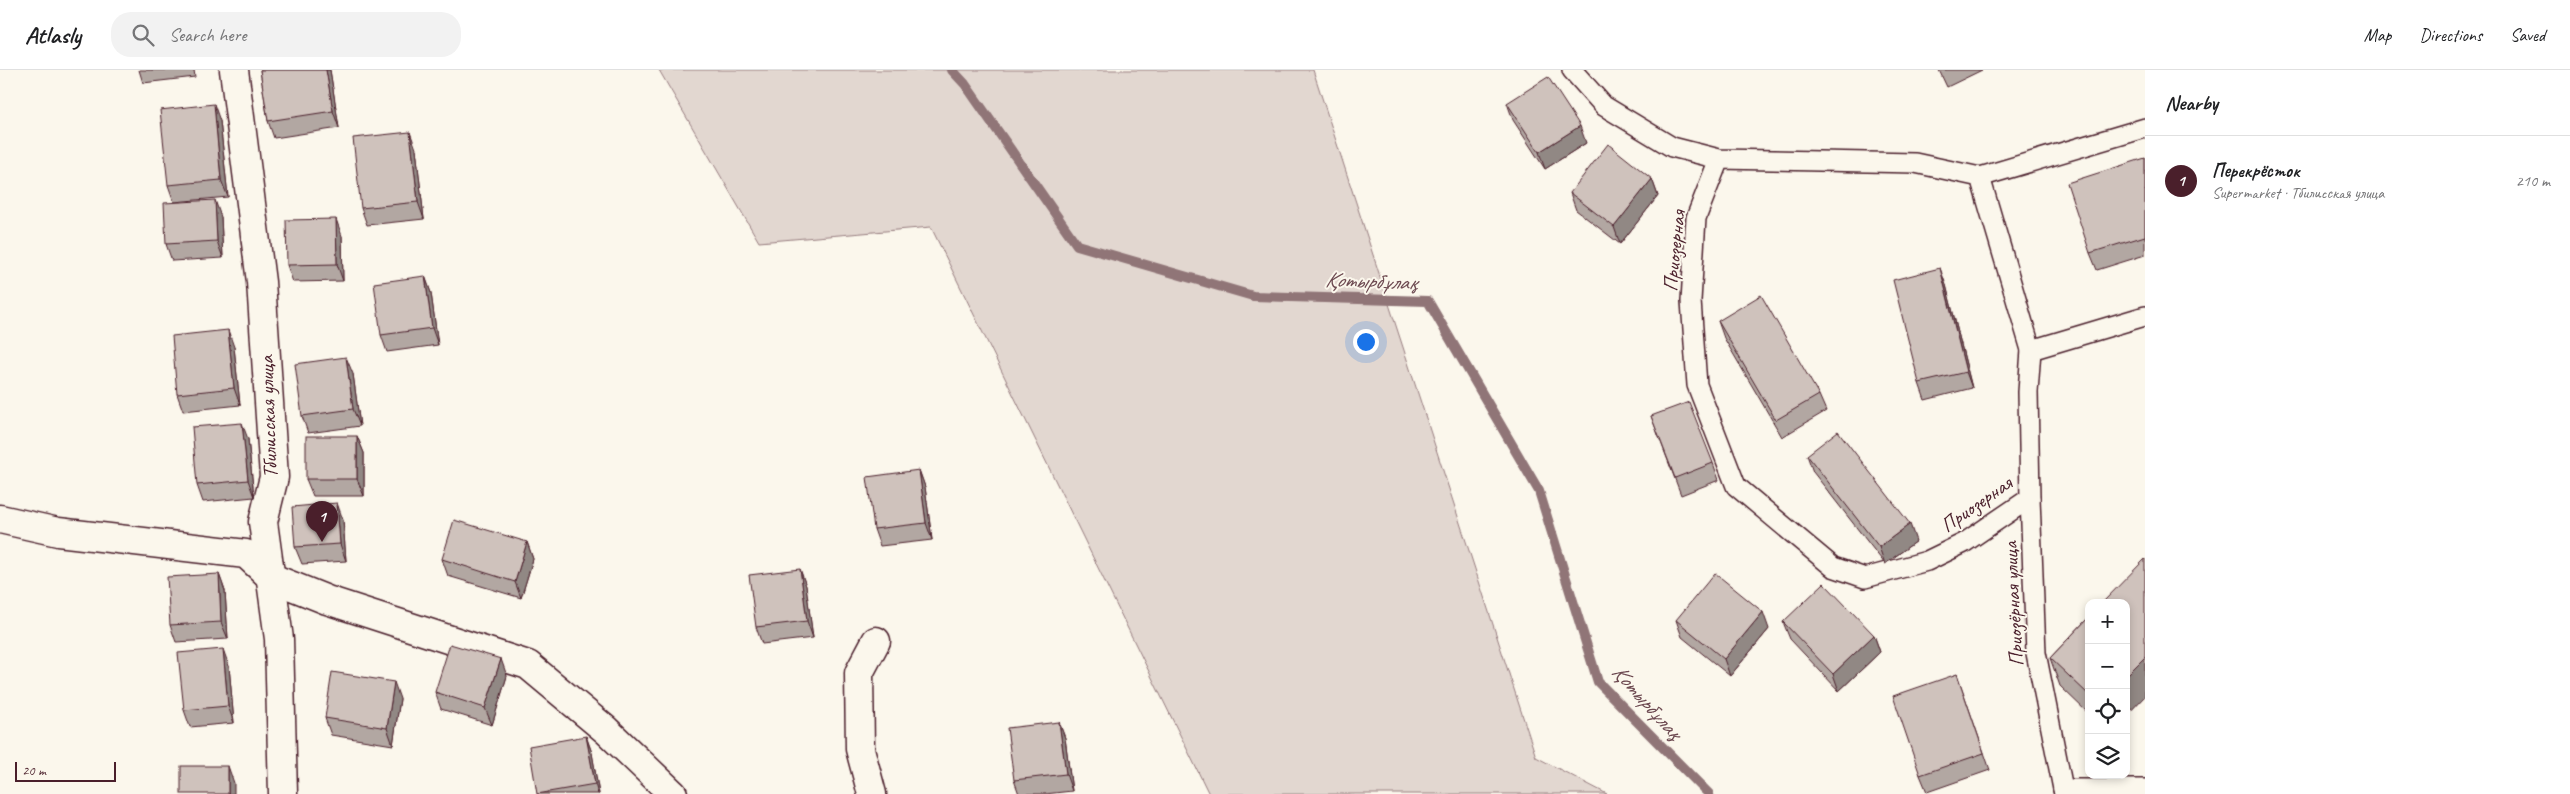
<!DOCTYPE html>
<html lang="en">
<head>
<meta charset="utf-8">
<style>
	body { margin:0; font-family:Caveat,sans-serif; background:#f2f2f2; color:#202124 }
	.controls { position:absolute; right:15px; bottom:15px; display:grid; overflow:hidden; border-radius:10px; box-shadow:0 2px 8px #0003 }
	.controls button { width:45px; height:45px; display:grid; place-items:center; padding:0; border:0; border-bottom:1px solid #e0e0e0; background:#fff; color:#202124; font:25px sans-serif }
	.scale { position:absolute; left:15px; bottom:12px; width:101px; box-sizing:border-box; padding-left:5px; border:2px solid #4a1f2b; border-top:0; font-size:14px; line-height:18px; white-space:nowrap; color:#4a1f2b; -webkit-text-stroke:4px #fbf7ec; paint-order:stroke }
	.you { position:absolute; left:1365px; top:271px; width:18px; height:18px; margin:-12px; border:4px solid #fff; border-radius:50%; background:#1a73e8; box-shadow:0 0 0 8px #1a73e833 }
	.badge { display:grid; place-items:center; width:32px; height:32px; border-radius:50%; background:#4a1f2b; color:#fff; font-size:16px; font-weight:700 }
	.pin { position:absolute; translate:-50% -41px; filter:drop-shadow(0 1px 2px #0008) }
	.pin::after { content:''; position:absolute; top:26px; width:18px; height:15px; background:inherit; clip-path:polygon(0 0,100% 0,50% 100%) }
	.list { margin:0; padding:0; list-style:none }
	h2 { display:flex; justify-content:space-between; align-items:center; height:65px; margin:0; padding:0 20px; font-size:21px }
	h2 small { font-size:16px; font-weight:400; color:#757577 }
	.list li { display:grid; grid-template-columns:32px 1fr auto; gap:15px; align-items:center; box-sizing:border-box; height:90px; padding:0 20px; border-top:1px solid #e0e0e0 }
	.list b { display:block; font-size:19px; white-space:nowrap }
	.list p { margin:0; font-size:16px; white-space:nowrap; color:#757577 }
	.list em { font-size:16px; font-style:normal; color:#757577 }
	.icon { flex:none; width:28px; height:28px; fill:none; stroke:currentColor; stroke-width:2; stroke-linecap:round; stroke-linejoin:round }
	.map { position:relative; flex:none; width:2145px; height:724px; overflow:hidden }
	header { display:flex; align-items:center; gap:30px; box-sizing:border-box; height:70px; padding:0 25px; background:#fff; border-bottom:1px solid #e0e0e0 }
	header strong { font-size:24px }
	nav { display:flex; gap:28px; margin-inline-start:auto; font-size:18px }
	.search { width:350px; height:45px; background:#f2f2f2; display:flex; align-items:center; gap:12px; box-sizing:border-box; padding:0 18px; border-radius:20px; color:#757577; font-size:19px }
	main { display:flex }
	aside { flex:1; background:#fff }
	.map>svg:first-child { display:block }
	.green { fill:#e2d7d0; stroke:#967b7e }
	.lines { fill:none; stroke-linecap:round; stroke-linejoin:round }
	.stream { stroke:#907477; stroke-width:10 }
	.lane-casing { stroke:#4a1f2b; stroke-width:22 }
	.street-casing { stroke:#4a1f2b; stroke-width:31 }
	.lane { stroke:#fbf7ec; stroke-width:19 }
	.street { stroke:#fbf7ec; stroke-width:28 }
	.wall { fill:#b2a7a2; stroke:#4a1f2b }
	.shaded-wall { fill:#918884; stroke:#4a1f2b }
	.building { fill:#cfc2bc; stroke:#4a1f2b }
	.labels { text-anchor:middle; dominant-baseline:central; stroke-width:4; stroke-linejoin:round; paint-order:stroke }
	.street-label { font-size:21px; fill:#4a1f2b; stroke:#fbf7ec }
	.water-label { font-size:22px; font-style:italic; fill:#6d4a51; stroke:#fbf7ec }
</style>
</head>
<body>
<header>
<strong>Atlasly</strong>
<div class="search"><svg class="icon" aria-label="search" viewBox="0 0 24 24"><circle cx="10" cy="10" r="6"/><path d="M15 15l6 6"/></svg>Search here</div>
<nav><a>Map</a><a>Directions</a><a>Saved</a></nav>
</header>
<main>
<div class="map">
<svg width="2145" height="724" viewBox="0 0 2145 724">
	<rect width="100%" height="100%" fill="#fbf7ec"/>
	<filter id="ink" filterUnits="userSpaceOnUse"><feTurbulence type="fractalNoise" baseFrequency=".02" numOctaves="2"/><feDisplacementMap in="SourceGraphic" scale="10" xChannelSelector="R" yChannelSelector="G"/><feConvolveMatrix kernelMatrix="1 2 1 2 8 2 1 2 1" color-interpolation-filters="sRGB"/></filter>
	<g filter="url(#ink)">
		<polygon class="green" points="659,0 1313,0 1536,687 1607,724 1209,724 931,157 759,172"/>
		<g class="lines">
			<polyline class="stream" points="952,0 965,14 1077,175 1253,226 1428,231 1539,421 1598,612 1709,724"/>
			<g class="lane-casing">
				<g id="lane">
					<polyline points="1572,0 1604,36 1672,77 1719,89 1915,93 1980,107 2031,280 2028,322 2030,428 1964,473 1927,491 1865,508 1833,497 1736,416 1697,315 1691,231 1696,148 1719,89"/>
					<polyline points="1980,107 2145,58"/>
					<polyline points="2031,280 2145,246"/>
					<polyline points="2030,428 2036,583 2064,724"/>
					<polyline points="2063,719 2145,719"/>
				</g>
			</g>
			<g class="street-casing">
				<g id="street">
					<polyline points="234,0 261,212 274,407 263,452 279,569 283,724"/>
					<polyline points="0,449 58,462 246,484 272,508 327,530 528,595 606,660 673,724"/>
					<polyline points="872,724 860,679 859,603 876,571"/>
				</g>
			</g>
			<use href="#lane" class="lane"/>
			<use href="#street" class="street"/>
		</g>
		<g class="wall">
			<polygon points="139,0 194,0 195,7 143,13"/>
			<polygon points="260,0 330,0 339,58 274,68 268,51"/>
			<polygon points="1939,0 1982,0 1947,17"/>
			<polygon points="1507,33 1586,73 1545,99 1513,50"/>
			<polygon points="220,51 228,127 174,132 168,115"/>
			<polygon points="416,79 424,149 367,155 361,138"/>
			<polygon points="2145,88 2145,185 2097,200 2090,183"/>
			<polygon points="1652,109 1658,126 1620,174 1576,140 1570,123"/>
			<polygon points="221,147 223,188 172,191 166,174"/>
			<polygon points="342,166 343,211 293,212 287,195"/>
			<polygon points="425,206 431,223 438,275 387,282 381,265"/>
			<polygon points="1946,215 1972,318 1925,330 1919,313"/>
			<polygon points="1718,251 1819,325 1826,341 1782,367 1724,268"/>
			<polygon points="234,277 240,335 183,341 177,324"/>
			<polygon points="353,304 360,356 308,363 302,346"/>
			<polygon points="1651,346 1713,393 1719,410 1681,425"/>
			<polygon points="357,366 364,383 364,426 313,426 306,409"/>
			<polygon points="248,369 254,427 203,432 197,415"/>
			<polygon points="1807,385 1916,471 1885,494 1813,402"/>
			<polygon points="919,400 925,417 932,470 880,476 874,459"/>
			<polygon points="343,450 346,491 302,494 295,477"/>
			<polygon points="527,472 533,489 521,528 448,506 442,489"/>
			<polygon points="800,499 806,516 813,568 762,574 756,557"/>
			<polygon points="219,504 225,521 228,569 176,572 170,555"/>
			<polygon points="2089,547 2089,644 2060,616 2050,588"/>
			<polygon points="1676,550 1769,559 1730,606 1682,567"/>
			<polygon points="1783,552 1874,565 1880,582 1839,621 1790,569"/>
			<polygon points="229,596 234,653 190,657 184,640"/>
			<polygon points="1957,604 1990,700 1927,722 1920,705"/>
			<polygon points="507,606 492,655 441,639 435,622"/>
			<polygon points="400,629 393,675 331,665 325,648"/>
			<polygon points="1059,652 1065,668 1072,721 1045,724 1019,724 1014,710"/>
			<polygon points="586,666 592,683 599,724 537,724"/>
		</g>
		<g class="shaded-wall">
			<polygon points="326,0 330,0 339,58 333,41"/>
			<polygon points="214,34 220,51 228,127 221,110"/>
			<polygon points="1580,56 1586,73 1545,99 1539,82"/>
			<polygon points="410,62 416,79 424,149 418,132"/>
			<polygon points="1652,109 1658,126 1620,174 1614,157"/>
			<polygon points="215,130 221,147 223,188 217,171"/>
			<polygon points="336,149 342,166 343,211 337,194"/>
			<polygon points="1940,198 1946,215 1972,318 1966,302"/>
			<polygon points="425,206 431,223 438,275 432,258"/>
			<polygon points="228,260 234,277 240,335 234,318"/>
			<polygon points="346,287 353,304 360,356 353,339"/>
			<polygon points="242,353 248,369 254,427 248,410"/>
			<polygon points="357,366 364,383 364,426 357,409"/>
			<polygon points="919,400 925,417 932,470 926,453"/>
			<polygon points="337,433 343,450 346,491 340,474"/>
			<polygon points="1910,454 1916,471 1885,494 1879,477"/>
			<polygon points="527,472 533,489 521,528 515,512"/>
			<polygon points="800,499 806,516 813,568 807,551"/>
			<polygon points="219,504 225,521 228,569 221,552"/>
			<polygon points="1763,542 1769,559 1730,606 1724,589"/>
			<polygon points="1874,565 1880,582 1839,621 1833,604"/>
			<polygon points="223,579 229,596 234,653 228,636"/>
			<polygon points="2145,587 2145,626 2126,646 2126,606"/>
			<polygon points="501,589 507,606 492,655 485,638"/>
			<polygon points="394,612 400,629 393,675 387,658"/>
			<polygon points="1059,652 1065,668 1072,721 1066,704"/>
			<polygon points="586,666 592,683 599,724 598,724 595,714"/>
			<polygon points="228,696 234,713 234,724 228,724"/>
		</g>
		<g class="building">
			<polygon points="260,0 326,0 333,41 268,51"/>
			<polygon points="1548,7 1580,56 1539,82 1507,33"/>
			<polygon points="214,34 221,110 168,115 160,40"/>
			<polygon points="410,62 418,132 361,138 353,68"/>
			<polygon points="1608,74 1652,109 1614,157 1570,123"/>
			<polygon points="2145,88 2145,166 2090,183 2067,113"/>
			<polygon points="215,130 217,171 166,174 164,133"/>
			<polygon points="336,149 337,194 287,195 286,150"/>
			<polygon points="1940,198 1966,302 1919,313 1893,210"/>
			<polygon points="425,206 432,258 381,265 374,213"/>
			<polygon points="1761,225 1819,325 1776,350 1718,251"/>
			<polygon points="228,260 234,318 177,324 172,266"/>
			<polygon points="346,287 353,339 302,346 295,294"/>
			<polygon points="1689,332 1713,393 1675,408 1651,346"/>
			<polygon points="242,353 248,410 197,415 192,357"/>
			<polygon points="1838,361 1910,454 1879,477 1807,385"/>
			<rect x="306" y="366" width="51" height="43"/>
			<polygon points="919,400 926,453 874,459 867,407"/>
			<polygon points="337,433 340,474 295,477 292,437"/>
			<polygon points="454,450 527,472 515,512 442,489"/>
			<polygon points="2145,489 2145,587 2126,606 2126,533 2102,533"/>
			<polygon points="800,499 807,551 756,557 749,505"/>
			<polygon points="1715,503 1763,542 1724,589 1676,550"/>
			<polygon points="219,504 221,552 170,555 167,507"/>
			<polygon points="1824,513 1874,565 1833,604 1783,552"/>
			<polygon points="2089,547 2089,625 2050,588"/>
			<polygon points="450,574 501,589 485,638 435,622"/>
			<polygon points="223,579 228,636 184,640 178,583"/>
			<polygon points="332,602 394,612 387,658 325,648"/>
			<polygon points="1957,604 1984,683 1920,705 1893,626"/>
			<polygon points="1059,652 1066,704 1014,710 1007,658"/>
			<polygon points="586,666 595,714 537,724 529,676"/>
			<rect x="181" y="696" width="47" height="28"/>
		</g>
	</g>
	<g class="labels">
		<g class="street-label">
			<text transform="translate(1674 181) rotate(-84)">Приозерная</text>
			<text transform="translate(268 347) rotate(-92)">Тбилисская улица</text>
			<text transform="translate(1976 434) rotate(-35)">Приозерная</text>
			<text transform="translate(2013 534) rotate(-93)">Приозёрная улица</text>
		</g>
		<g class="water-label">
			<text transform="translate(1371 211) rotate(2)">Қотырбұлақ</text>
			<text transform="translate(1647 632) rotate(48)">Қотырбұлақ</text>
		</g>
	</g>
</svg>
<div class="controls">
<button>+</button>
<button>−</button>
<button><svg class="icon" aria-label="locate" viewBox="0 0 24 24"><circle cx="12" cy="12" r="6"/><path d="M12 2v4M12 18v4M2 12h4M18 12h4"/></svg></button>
<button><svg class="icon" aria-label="layers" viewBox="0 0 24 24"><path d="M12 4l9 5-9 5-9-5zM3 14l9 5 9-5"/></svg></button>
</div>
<div class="scale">20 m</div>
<div class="you"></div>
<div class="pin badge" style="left:322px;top:472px">1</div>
</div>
<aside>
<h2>Nearby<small></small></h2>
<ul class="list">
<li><span class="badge">1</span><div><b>Перекрёсток</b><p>Supermarket · Тбилисская улица</p></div><em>210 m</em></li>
</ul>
</aside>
</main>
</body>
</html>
